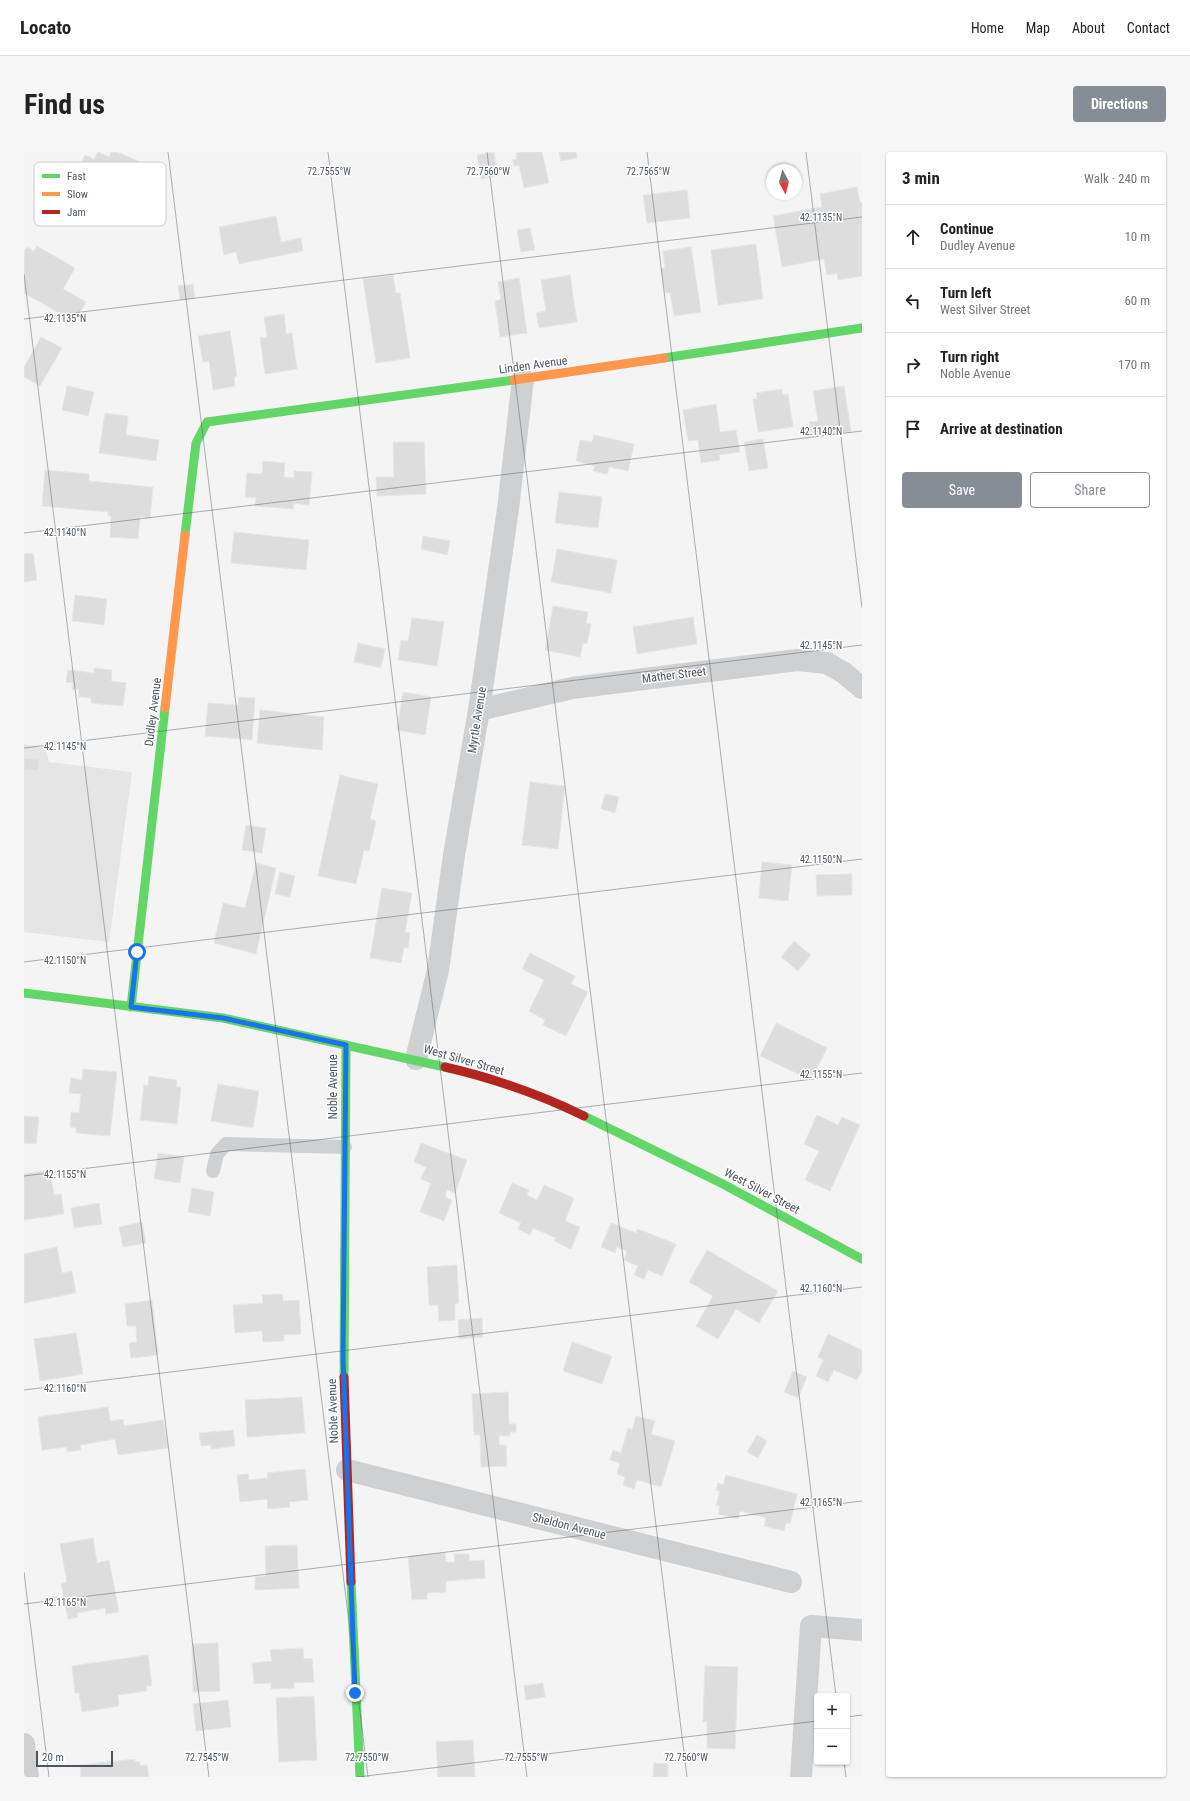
<!DOCTYPE html>
<html lang="en">
<head>
<meta charset="utf-8">
<style>
	body { margin:0; font-family:"Roboto Condensed",sans-serif; background:#f6f6f6; color:#222 }
	.controls { position:absolute; right:12px; bottom:12px; display:grid; overflow:hidden; border-radius:4px; box-shadow:0 1px 3px #0004 }
	.controls button { width:36px; height:36px; display:grid; place-items:center; padding:0; border:0; border-bottom:1px solid #e0e0e0; background:#fff; color:#222; font:20px sans-serif }
	.compass { position:absolute; left:742px; top:12px; width:36px; height:36px; border-radius:50%; background:#fff; box-shadow:0 1px 3px #0004; rotate:173deg }
	.scale { position:absolute; left:12px; bottom:10px; width:77px; box-sizing:border-box; padding-left:4px; border:2px solid #4a5661; border-top:0; font-size:11px; line-height:14px; white-space:nowrap; color:#4a5661; -webkit-text-stroke:3px #fff; paint-order:stroke }
	.stop { position:absolute; width:12px; height:12px; margin:-9px; border:3px solid #1a73e8; border-radius:50%; background:#fff }
	.stop.end { background:#1a73e8; border-color:#fff; box-shadow:0 1px 4px #0008 }
	.list { margin:0; padding:0; list-style:none }
	h2 { display:flex; justify-content:space-between; align-items:center; height:52px; margin:0; padding:0 16px; font-size:17px }
	h2 small { font-size:13px; font-weight:400; color:#767676 }
	.list li { display:grid; grid-template-columns:26px 1fr auto; gap:12px; align-items:center; box-sizing:border-box; height:64px; padding:0 16px; border-top:1px solid #e0e0e0 }
	.list b { display:block; font-size:15px; white-space:nowrap }
	.list p { margin:0; font-size:13px; white-space:nowrap; color:#767676 }
	.list em { font-size:13px; font-style:normal; color:#767676 }
	.actions { display:flex; gap:8px; padding:12px 16px }
	.actions a { flex:1; padding:9px 0; border:1px solid #868d94; border-radius:4px; text-align:center; font-size:14px; color:#868d94 }
	.actions .main { background:#868d94; color:#fff }
	.icon { flex:none; width:22px; height:22px; fill:none; stroke:currentColor; stroke-width:2; stroke-linecap:round; stroke-linejoin:round }
	.map { position:relative; flex:none; width:838px; height:1625px; overflow:hidden; border-radius:4px }
	header { display:flex; align-items:center; gap:24px; box-sizing:border-box; height:56px; padding:0 20px; background:#fff; border-bottom:1px solid #e0e0e0 }
	header strong { font-size:19px }
	nav { display:flex; gap:22px; margin-inline-start:auto; font-size:14px }
	.intro { display:flex; align-items:center; justify-content:space-between; box-sizing:border-box; height:96px; padding:0 24px }
	h1 { margin:0; font-size:28px }
	.button { padding:10px 18px; border-radius:4px; background:#868d94; color:#fff; font-size:14px; font-weight:700 }
	main { display:flex; gap:24px; padding:0 24px }
	aside { flex:1; background:#fff; border-radius:4px; box-shadow:0 1px 3px #0004 }
	.map>svg:first-child { display:block }
	.education { fill:#e6e5e6 }
	.building { fill:#ddddde; stroke:#e5e6e7 }
	.lines { fill:none; stroke-linecap:round; stroke-linejoin:round }
	.lane { stroke:#ced0d2; stroke-width:14 }
	.street { stroke:#ced0d2; stroke-width:22 }
	.fast { stroke:#63d668; stroke-width:9 }
	.slow { stroke:#ff974d; stroke-width:9 }
	.jam { stroke:#b3261e; stroke-width:9 }
	.route { stroke:#1a73e8; stroke-width:5 }
	.ticks { fill:none; stroke:#4a5661; stroke-width:1; stroke-opacity:0.45 }
	.labels { text-anchor:middle; dominant-baseline:central; stroke-width:3; stroke-linejoin:round; paint-order:stroke }
	.street-label { font-size:12px; fill:#4a5661; stroke:#fff }
	.key { fill:#fff; stroke:#c9ccd0; stroke-width:1 }
	.key-label { font-size:11px; fill:#4a5661 }
	.ticks-label { font-size:10px; text-anchor:middle; fill:#4a5661; stroke:#fff; stroke-width:3; stroke-linejoin:round; paint-order:stroke }
</style>
</head>
<body>
<header>
<strong>Locato</strong>
<nav><a>Home</a><a>Map</a><a>About</a><a>Contact</a></nav>
</header>
<div class="intro"><h1>Find us</h1><a class="button">Directions</a></div>
<main>
<div class="map">
<svg width="838" height="1625" viewBox="0 0 838 1625">
	<rect width="100%" height="100%" fill="#f4f4f4"/>
	<polygon class="education" points="0,592 21,596 25,610 108,620 85,790 0,780"/>
	<g class="building">
		<polygon points="74,0 85,5 87,0 93,0 133,17 122,45 138,52 135,57 141,59 137,68 57,34 61,24 53,21 61,3 70,7"/>
		<polygon points="470,0 474,24 457,27 453,3"/>
		<polygon points="498,0 518,0 525,31 500,36 495,13 490,14 488,8 493,7 492,1"/>
		<polygon points="535,0 552,0 553,6 537,9"/>
		<polygon points="833,35 836,51 838,50 838,124 814,128 813,121 803,123 800,107 758,115 749,64 798,55 796,42"/>
		<polygon points="663,38 666,66 623,71 619,43"/>
		<polygon points="252,64 257,90 277,86 279,99 215,112 212,100 200,103 195,75"/>
		<polygon points="506,76 511,98 497,100 493,78"/>
		<polygon points="732,92 739,147 694,153 687,98"/>
		<polygon points="13,94 51,116 39,137 62,150 51,170 0,141 0,100 3,95 10,99"/>
		<polygon points="667,95 677,160 650,164 646,141 641,141 637,117 641,116 639,99"/>
		<polygon points="369,123 372,141 376,141 386,206 352,211 339,127"/>
		<polygon points="546,123 553,170 515,176 512,161 522,159 517,128"/>
		<polygon points="495,126 503,181 476,185 471,149 477,147 474,130"/>
		<polygon points="169,132 171,146 156,148 154,134"/>
		<polygon points="260,162 262,182 268,181 273,217 241,222 236,186 243,185 240,165"/>
		<polygon points="206,179 213,224 210,225 211,234 189,238 185,209 179,210 174,184"/>
		<polygon points="17,185 38,196 16,234 0,225 0,215"/>
		<polygon points="43,234 70,240 64,264 38,258"/>
		<polygon points="820,234 827,280 787,285 785,270 794,269 789,239"/>
		<polygon points="758,237 759,243 764,242 769,275 734,280 729,247 733,247 732,241"/>
		<polygon points="692,252 696,280 712,278 716,300 695,303 696,308 677,311 674,288 664,289 659,258"/>
		<polygon points="81,261 104,264 102,283 135,288 132,309 75,301"/>
		<polygon points="570,283 610,292 604,319 585,315 583,322 569,319 571,314 552,309 556,288 568,290"/>
		<polygon points="739,287 744,316 725,319 720,290"/>
		<polygon points="369,290 400,290 402,342 353,344 352,325 370,325"/>
		<polygon points="239,309 261,311 260,325 270,326 270,319 288,320 285,353 270,351 269,357 231,354 232,346 221,345 223,321 238,322"/>
		<polygon points="21,318 65,322 65,329 129,335 126,366 116,365 114,387 86,385 87,364 84,364 84,360 18,354"/>
		<polygon points="535,340 578,345 574,376 531,371"/>
		<polygon points="210,380 285,388 282,418 207,411"/>
		<polygon points="399,384 426,389 423,403 397,397"/>
		<polygon points="533,397 593,408 587,441 527,430"/>
		<polygon points="9,401 13,428 0,430 0,402"/>
		<polygon points="51,443 83,447 80,473 48,469"/>
		<polygon points="529,454 564,460 562,471 567,472 563,492 559,491 556,505 521,498"/>
		<polygon points="669,465 673,492 613,502 609,475"/>
		<polygon points="388,466 420,470 413,514 374,508 377,488 384,489"/>
		<polygon points="334,491 361,497 357,516 330,510"/>
		<polygon points="70,516 88,518 87,529 102,531 99,554 67,551 67,546 55,545 55,537 48,537 49,531 42,530 44,518 70,521"/>
		<polygon points="379,540 407,545 401,583 373,578"/>
		<polygon points="215,545 231,546 228,588 181,584 184,551 214,553"/>
		<polygon points="236,558 300,565 298,598 233,591"/>
		<polygon points="0,606 15,607 15,619 0,618"/>
		<polygon points="316,623 354,632 346,667 352,669 345,699 340,698 332,732 294,724"/>
		<polygon points="506,630 541,634 534,697 498,693"/>
		<polygon points="581,642 595,645 591,661 577,657"/>
		<polygon points="222,673 242,676 238,701 218,698"/>
		<polygon points="738,710 768,713 764,749 735,746"/>
		<polygon points="232,711 252,716 232,802 190,791 199,751 221,756"/>
		<polygon points="256,720 271,724 266,745 251,742"/>
		<polygon points="828,722 828,743 793,744 792,723"/>
		<polygon points="358,736 388,741 381,780 386,781 384,796 380,796 377,811 346,806"/>
		<polygon points="770,789 787,803 774,819 757,805"/>
		<polygon points="506,801 551,824 547,832 564,840 542,884 519,873 521,868 505,859 520,828 498,817"/>
		<polygon points="752,871 803,896 787,928 736,904"/>
		<polygon points="59,917 93,920 86,984 52,981 52,976 46,975 47,960 55,961 57,942 45,941 47,926 58,928"/>
		<polygon points="125,924 153,928 152,935 157,935 153,972 116,968 120,933 124,934"/>
		<polygon points="194,932 235,939 229,976 187,969"/>
		<polygon points="793,963 814,973 818,965 836,973 806,1039 781,1028 795,999 780,992"/>
		<polygon points="0,964 15,965 12,992 0,991"/>
		<polygon points="397,991 443,1008 431,1041 423,1038 421,1045 428,1048 420,1069 396,1060 407,1031 397,1027 402,1015 390,1010"/>
		<polygon points="134,1001 160,1005 156,1031 130,1027"/>
		<polygon points="26,1018 30,1043 37,1042 40,1062 0,1068 0,1022"/>
		<polygon points="488,1031 505,1038 503,1043 513,1048 520,1033 550,1046 541,1069 556,1075 547,1097 530,1089 532,1086 509,1076 506,1083 494,1077 497,1071 475,1061"/>
		<polygon points="168,1036 190,1040 186,1064 164,1060"/>
		<polygon points="75,1051 78,1072 50,1076 47,1056"/>
		<polygon points="118,1070 122,1091 99,1095 95,1075"/>
		<polygon points="587,1071 612,1081 614,1077 652,1092 638,1124 624,1118 620,1127 610,1123 614,1114 600,1108 603,1099 593,1095 591,1101 577,1095"/>
		<polygon points="33,1095 38,1121 48,1119 52,1141 0,1151 0,1102"/>
		<polygon points="683,1098 754,1139 735,1171 712,1157 694,1187 672,1174 689,1144 665,1130"/>
		<polygon points="433,1113 435,1151 431,1152 431,1168 415,1169 414,1153 405,1153 403,1115"/>
		<polygon points="258,1142 259,1149 275,1148 277,1182 260,1183 260,1189 239,1190 238,1179 211,1181 209,1153 239,1151 238,1143"/>
		<polygon points="128,1148 134,1203 107,1206 105,1191 113,1190 112,1174 103,1174 101,1152"/>
		<polygon points="458,1166 459,1185 435,1187 434,1168"/>
		<polygon points="52,1181 59,1222 16,1229 10,1187"/>
		<polygon points="804,1182 838,1198 838,1218 833,1228 810,1218 804,1230 792,1224 799,1208 794,1205"/>
		<polygon points="548,1190 588,1204 578,1232 539,1219"/>
		<polygon points="769,1219 783,1225 774,1246 760,1240"/>
		<polygon points="484,1240 485,1272 492,1272 492,1280 486,1280 486,1284 475,1284 475,1293 482,1293 483,1314 457,1315 456,1283 450,1283 448,1242"/>
		<polygon points="278,1245 281,1281 223,1285 221,1248"/>
		<polygon points="84,1255 86,1269 99,1267 100,1274 139,1268 144,1296 94,1303 91,1287 56,1293 57,1298 43,1300 42,1295 18,1298 14,1265"/>
		<polygon points="612,1264 631,1269 627,1282 651,1289 637,1335 613,1328 610,1337 599,1333 601,1325 593,1322 596,1311 586,1308 589,1298 597,1301 604,1276 608,1278"/>
		<polygon points="209,1278 211,1294 187,1297 187,1293 177,1294 175,1281"/>
		<polygon points="733,1283 743,1289 734,1306 723,1300"/>
		<polygon points="281,1317 284,1348 265,1350 266,1355 244,1357 243,1347 216,1350 213,1323 224,1322 225,1328 244,1326 243,1321"/>
		<polygon points="702,1323 773,1342 766,1372 762,1371 760,1379 740,1374 742,1366 716,1359 714,1367 694,1362 696,1354 692,1353 696,1339 692,1338 694,1331 699,1333"/>
		<polygon points="69,1386 73,1411 85,1408 95,1460 82,1462 81,1456 53,1461 54,1465 44,1467 37,1432 43,1430 36,1392"/>
		<polygon points="273,1393 275,1436 231,1438 231,1425 242,1424 241,1394"/>
		<polygon points="421,1401 422,1410 431,1410 430,1402 445,1402 445,1409 460,1408 461,1426 422,1429 422,1440 403,1441 403,1447 388,1448 384,1404"/>
		<polygon points="194,1491 196,1539 169,1540 168,1492"/>
		<polygon points="279,1496 280,1507 288,1506 290,1530 270,1531 270,1536 247,1537 247,1531 230,1532 228,1511 248,1509 246,1498"/>
		<polygon points="124,1503 128,1534 122,1534 123,1539 94,1543 95,1554 58,1560 55,1541 51,1541 48,1514"/>
		<polygon points="681,1514 714,1515 711,1597 683,1596 683,1570 679,1570"/>
		<polygon points="519,1531 521,1545 502,1548 500,1534"/>
		<polygon points="290,1544 293,1608 255,1610 252,1546"/>
		<polygon points="204,1548 207,1575 172,1579 169,1552"/>
		<polygon points="449,1588 451,1625 414,1625 412,1590"/>
		<polygon points="111,1607 111,1610 116,1610 116,1614 123,1613 125,1625 57,1625 56,1613"/>
		<polygon points="630,1611 644,1612 644,1625 629,1625"/>
	</g>
	<g class="lines">
		<polyline class="lane" points="189,1019 193,1002 202,992 321,995"/>
		<g class="street">
			<polyline points="455,558 548,536 773,508 803,511 820,521 838,536"/>
			<polyline points="392,907 414,818 430,703 455,558 484,357 499,227"/>
			<polyline points="323,1318 767,1430"/>
			<polyline points="0,1592 4,1625"/>
			<polyline points="777,1625 787,1474 838,1478"/>
		</g>
		<g class="fast">
			<polyline points="640,206 838,176"/>
			<polyline points="161,383 172,291 183,270 490,228"/>
			<polyline points="0,841 199,866 421,915"/>
			<polyline points="107,855 141,556"/>
			<polyline points="560,964 697,1031 838,1107"/>
			<polyline points="320,1225 322,893"/>
			<polyline points="327,1430 336,1625"/>
		</g>
		<g class="slow">
			<polyline points="490,228 640,206"/>
			<polyline points="141,556 161,383"/>
		</g>
		<g class="jam">
			<path d="M421 915C469 926 515 942 560 964"/>
			<polyline points="320,1225 327,1430"/>
		</g>
	</g>
	<g class="lines">
		<polyline class="route" points="113,800 107,855 199,866 322,893 319,1204 331,1541"/>
	</g>
	<path class="ticks" d="M144 0 344 1625M304 0 503 1625M463 0 663 1625M623 0 812 1544M782 0 838 456M0 122 185 1625M0 167 838 65M0 381 838 279M0 596 838 493M0 810 838 707M0 1024 838 921M0 1238 838 1135M0 1420 25 1625M0 1452 838 1349M823 1565 838 1563M820 1610 822 1625M334 1625 793 1569"/>
	<g class="labels">
		<g class="street-label">
			<text transform="translate(509 213) rotate(-8)">Linden Avenue</text>
			<text transform="translate(650 523) rotate(-7)">Mather Street</text>
			<text transform="translate(129 560) rotate(-83)">Dudley Avenue</text>
			<text transform="translate(453 568) rotate(-81)">Myrtle Avenue</text>
			<text transform="translate(440 908) rotate(16)">West Silver Street</text>
			<text transform="translate(309 935) rotate(-90)">Noble Avenue</text>
			<text transform="translate(738 1039) rotate(28)">West Silver Street</text>
			<text transform="translate(309 1259) rotate(-92)">Noble Avenue</text>
			<text transform="translate(545 1374) rotate(14)">Sheldon Avenue</text>
		</g>
	</g>
	<rect x="10" y="10" width="132" height="64" rx="6" class="key"/>
	<rect x="18" y="22" width="18" height="4" fill="#63d668"/>
	<rect x="18" y="40" width="18" height="4" fill="#ff974d"/>
	<rect x="18" y="58" width="18" height="4" fill="#b3261e"/>
	<g class="key-label">
		<text x="43" y="28">Fast</text>
		<text x="43" y="46">Slow</text>
		<text x="43" y="64">Jam</text>
	</g>
	<g class="ticks-label">
		<text x="305" y="23">72.7555°W</text>
		<text x="464" y="23">72.7560°W</text>
		<text x="624" y="23">72.7565°W</text>
		<text x="797" y="69">42.1135°N</text>
		<text x="41" y="170">42.1135°N</text>
		<text x="797" y="283">42.1140°N</text>
		<text x="41" y="384">42.1140°N</text>
		<text x="797" y="497">42.1145°N</text>
		<text x="41" y="598">42.1145°N</text>
		<text x="797" y="711">42.1150°N</text>
		<text x="41" y="812">42.1150°N</text>
		<text x="797" y="926">42.1155°N</text>
		<text x="41" y="1026">42.1155°N</text>
		<text x="797" y="1140">42.1160°N</text>
		<text x="41" y="1240">42.1160°N</text>
		<text x="797" y="1354">42.1165°N</text>
		<text x="41" y="1454">42.1165°N</text>
		<text x="183" y="1609">72.7545°W</text>
		<text x="343" y="1609">72.7550°W</text>
		<text x="502" y="1609">72.7555°W</text>
		<text x="662" y="1609">72.7560°W</text>
	</g>
</svg>
<div class="controls">
<button>+</button>
<button>−</button>
</div>
<svg class="compass" viewBox="-18 -18 36 36"><path d="M0-13l5 13h-10z" fill="#e53935"/><path d="M0 13l5-13h-10z" fill="#767676"/></svg>
<div class="scale">20 m</div>
<div class="stop" style="left:113px;top:800px"></div>
<div class="stop end" style="left:331px;top:1541px"></div>
</div>
<aside>
<h2>3 min<small>Walk · 240 m</small></h2>
<ul class="list">
<li><svg class="icon" aria-label="ahead" viewBox="0 0 24 24"><path d="M12 20V5M6 11l6-6 6 6"/></svg><div><b>Continue</b><p>Dudley Avenue</p></div><em>10 m</em></li>
<li><svg class="icon" aria-label="left" viewBox="0 0 24 24"><path d="M17 20v-9H6M10 6l-5 5 5 5"/></svg><div><b>Turn left</b><p>West Silver Street</p></div><em>60 m</em></li>
<li><svg class="icon" aria-label="right" viewBox="0 0 24 24"><path d="M7 20v-9h11M14 6l5 5-5 5"/></svg><div><b>Turn right</b><p>Noble Avenue</p></div><em>170 m</em></li>
<li><svg class="icon" aria-label="arrive" viewBox="0 0 24 24"><path d="M6 21V4h12l-3 4 3 4H6"/></svg><div><b>Arrive at destination</b></div></li>
</ul>
<div class="actions"><a class="main">Save</a><a>Share</a></div>
</aside>
</main>
</body>
</html>
